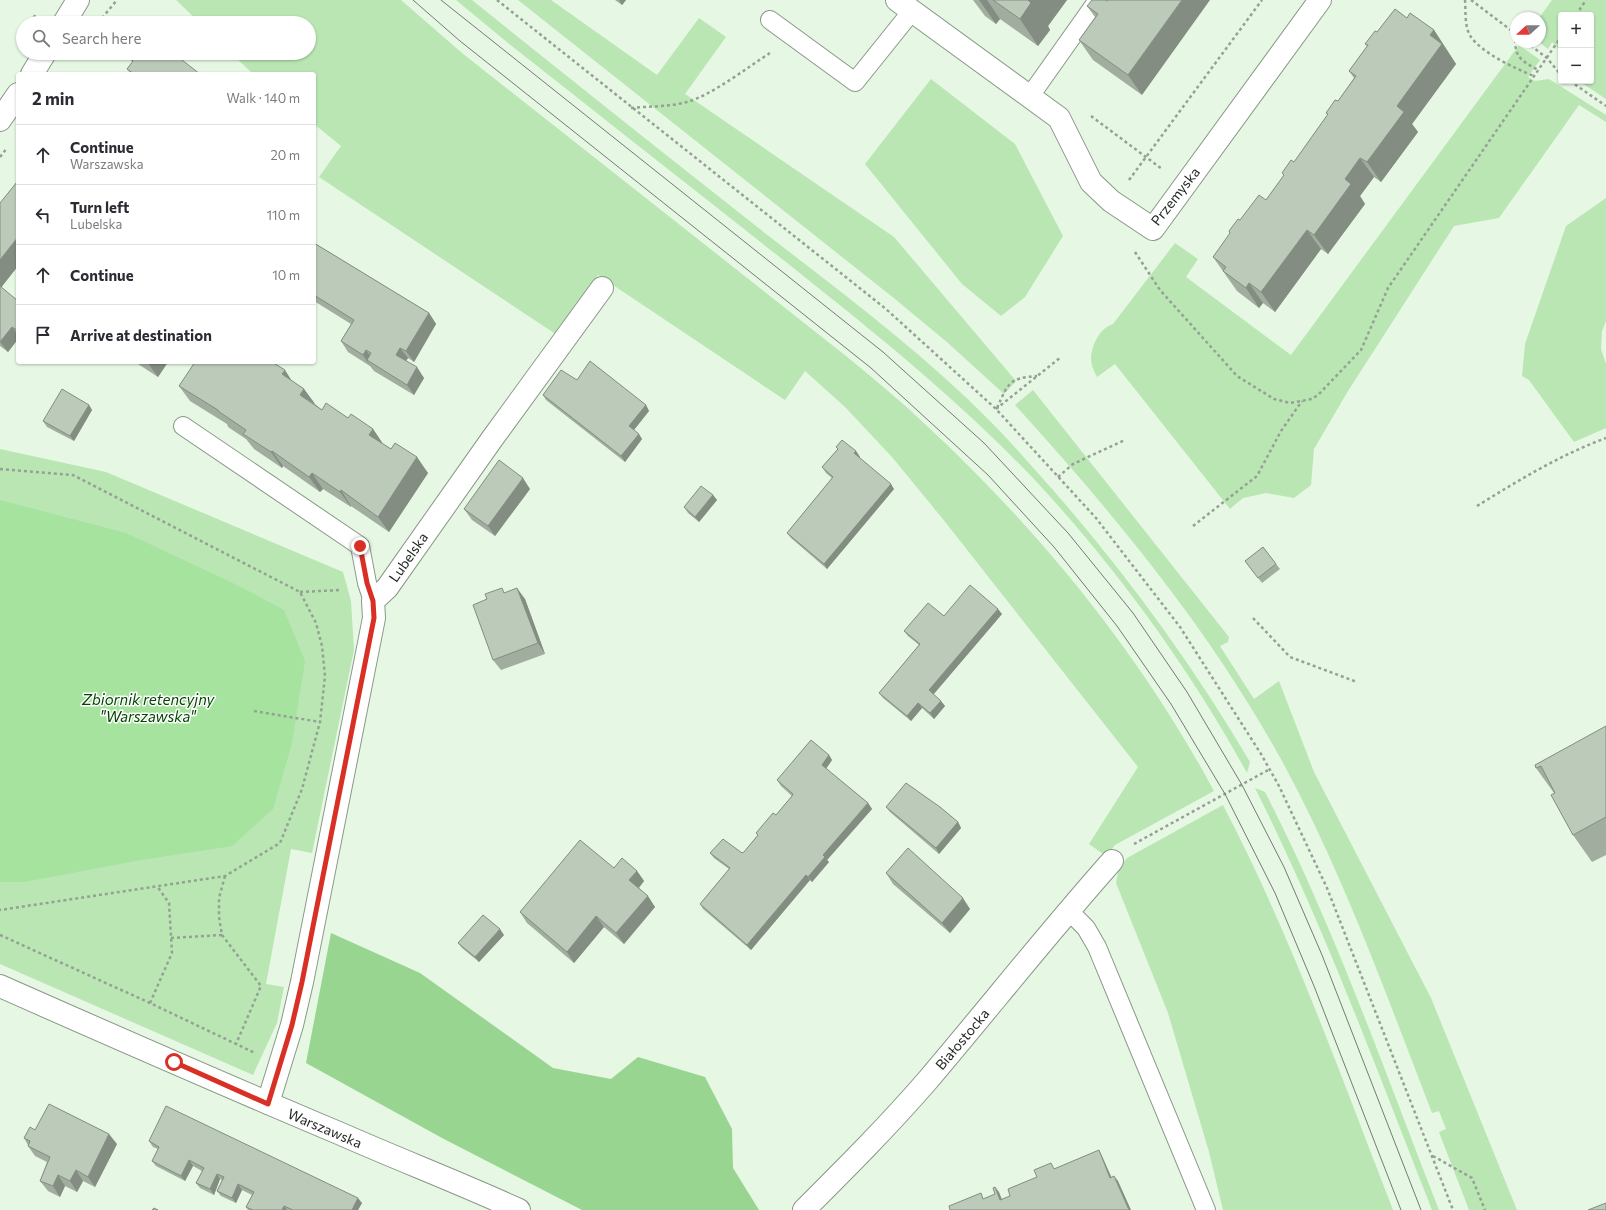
<!DOCTYPE html>
<html lang="en">
<head>
<meta charset="utf-8">
<style>
	body { margin:0; font-family:Commissioner,sans-serif; background:#f2f2f3; color:#2b2b33 }
	.controls { position:absolute; right:12px; top:12px; display:grid; overflow:hidden; border-radius:4px; box-shadow:0 1px 3px #0004 }
	.controls button { width:36px; height:36px; display:grid; place-items:center; padding:0; border:0; border-bottom:1px solid #e1e1e2; background:#fff; color:#2b2b33; font:20px sans-serif }
	.compass { position:absolute; left:1510px; top:12px; width:36px; height:36px; border-radius:50%; background:#fff; box-shadow:0 1px 3px #0004; rotate:249deg }
	.stop { position:absolute; width:12px; height:12px; margin:-9px; border:3px solid #d93025; border-radius:50%; background:#fff }
	.stop.end { background:#d93025; border-color:#fff; box-shadow:0 1px 4px #0008 }
	.list { margin:0; padding:0; list-style:none }
	h2 { display:flex; justify-content:space-between; align-items:center; height:52px; margin:0; padding:0 16px; font-size:17px }
	h2 small { font-size:13px; font-weight:400; color:#7c7c81 }
	.list li { display:grid; grid-template-columns:26px 1fr auto; gap:12px; align-items:center; box-sizing:border-box; height:60px; padding:0 16px; border-top:1px solid #e1e1e2 }
	.list b { display:block; font-size:15px; white-space:nowrap }
	.list p { margin:0; font-size:13px; white-space:nowrap; color:#7c7c81 }
	.list em { font-size:13px; font-style:normal; color:#7c7c81 }
	.icon { flex:none; width:22px; height:22px; fill:none; stroke:currentColor; stroke-width:2; stroke-linecap:round; stroke-linejoin:round }
	.map { position:relative; flex:none; width:1606px; height:1210px; overflow:hidden }
	.search { position:absolute; background:#fff; box-shadow:0 1px 3px #0004; left:16px; top:16px; width:300px; height:44px; display:flex; align-items:center; gap:10px; box-sizing:border-box; padding:0 14px; border-radius:22px; color:#7c7c81; font-size:15px }
	.panel { position:absolute; background:#fff; box-shadow:0 1px 3px #0004; left:16px; top:72px; width:300px; height:292px; border-radius:4px }
	.map>svg:first-child { display:block }
	.green { fill:#b9e6b3 }
	.forest { fill:#98d591 }
	.water { fill:#a5e39e }
	.lines { fill:none; stroke-linecap:round; stroke-linejoin:round }
	.service-casing { stroke:#899887; stroke-width:20 }
	.minor-casing { stroke:#899887; stroke-width:24 }
	.tertiary-casing { stroke:#899887; stroke-width:24 }
	.path { stroke:#95a194; stroke-width:2.5; stroke-dasharray:3 3; stroke-linecap:butt }
	.service { stroke:#fff; stroke-width:18 }
	.minor { stroke:#fff; stroke-width:22 }
	.tertiary { stroke:#fff; stroke-width:22 }
	.tram { stroke:#727d71; stroke-width:1 }
	.wall { fill:#a1ae9f }
	.shaded-wall { fill:#838d82 }
	.building { fill:#bbcab9; stroke:#838d82 }
	.route { stroke:#d93025; stroke-width:5 }
	.labels { text-anchor:middle; dominant-baseline:central; stroke-width:3; stroke-linejoin:round; paint-order:stroke }
	.street-label { font-size:14px; fill:#1e241e; stroke:#fefefe }
	.water-label { font-size:15px; font-style:italic; fill:#054602; stroke:#fefefe }
</style>
</head>
<body>
<div class="map">
<svg width="1606" height="1210" viewBox="0 0 1606 1210">
	<rect width="100%" height="100%" fill="#e6f7e4"/>
	<g class="green">
		<path d="M176 0H401L462 53 846 356C874 379 902 402 928 427 1041 532 1141 655 1214 791L1115 845 1106 856 1089 844 1138 767 942 518 892 457 845 407 805 371 785 400 598 275 557 335 319 177 341 146 314 124V74H253L231 53H309V23H200Z"/>
		<path d="M456 0H472C570 79 670 158 770 237 845 295 923 353 990 421 1012 443 1032 467 1053 490 1127 575 1193 665 1250 762L1247 773C1191 671 1123 577 1045 491 964 403 870 329 777 255 687 184 598 114 508 43Z"/>
		<polygon points="518,0 551,0 657,75 699,18 726,37 685,94 894,237 1016,381 1004,394 948,343 895,299"/>
		<polygon points="1552,0 1606,0 1606,99 1579,81 1591,81 1591,15 1561,15 1561,55 1557,47 1552,42 1548,49 1539,42 1540,18 1539,18"/>
		<path d="M1519 45 1540 60 1528 77 1535 81 1549 79 1606 115V122L1579 105 1499 218 1454 226 1348 391 1314 449 1311 485 1294 498 1266 493 1243 498 1230 509 1115 364 1097 377C1094 371 1091 365 1091 358 1092 344 1100 328 1113 324L1175 243 1198 259 1186 277 1291 355Z"/>
		<polygon points="931,79 1015,144 1063,236 1025,297 1001,316 962,284 865,164"/>
		<polygon points="1606,198 1606,321 1602,331 1601,349 1606,364 1606,428 1574,442 1529,380 1522,376 1525,344 1566,226"/>
		<path d="M1033 390 1229 637 1228 642 1220 646 1254 699 1279 681 1314 772 1431 998 1517 1210H1469L1439 1132 1446 1129 1439 1111 1432 1113C1386 994 1343 873 1282 761 1210 630 1115 515 1015 405Z"/>
		<polygon points="0,449 106,472 343,572 351,601 354,650 312,853 291,849 266,984 284,987 277,1023 253,1075 0,964"/>
		<path d="M1255 788 1265 792C1334 926 1384 1070 1439 1210H1432C1376 1068 1324 925 1255 788Z"/>
		<path d="M1223 805C1291 935 1340 1074 1393 1210H1223L1209 1152 1168 1013 1116 883 1119 868 1127 858Z"/>
	</g>
	<polygon class="forest" points="331,933 420,973 553,1068 611,1079 638,1057 705,1077 732,1129 733,1168 759,1210 582,1210 442,1138 306,1063"/>
	<polygon class="water" points="0,500 126,533 239,586 284,610 305,661 292,743 273,809 232,846 141,860 24,882 0,882"/>
	<g class="lines">
		<g class="service-casing">
			<g id="service">
				<polyline points="770,20 855,82 912,11"/>
				<polyline points="1030,96 1098,0"/>
				<polyline points="183,426 360,546 367,583 373,601"/>
				<polyline points="1068,910 1086,928 1097,947 1206,1210"/>
			</g>
		</g>
		<g class="minor-casing">
			<g id="minor">
				<polyline points="897,0 1059,118 1091,182 1111,201 1153,229 1320,0"/>
				<polyline points="268,1103 292,1025 302,982 374,618 373,601 387,588 492,439 602,288"/>
				<path d="M804 1210C846 1168 888 1126 927 1081 989 1008 1048 933 1112 861"/>
			</g>
		</g>
		<g class="tertiary-casing">
			<g id="tertiary">
				<polyline points="64,23 78,0"/>
				<polyline points="32,74 45,53"/>
				<polyline points="0,120 18,94"/>
				<path d="M0 986C113 1036 227 1086 341 1134 400 1160 460 1183 519 1210"/>
			</g>
		</g>
		<g class="path">
			<polyline points="497,0 886,309 996,409 1096,518 1180,627 1261,754 1279,786 1327,888 1453,1210"/>
			<path d="M1465 0C1466 11 1464 27 1471 37 1482 53 1516 69 1534 76"/>
			<polyline points="1471,0 1516,34"/>
			<polyline points="1576,15 1586,0"/>
			<polyline points="102,18 117,0"/>
			<polyline points="31,23 36,13"/>
			<path d="M1516 34C1513 56 1520 60 1538 70"/>
			<polyline points="1526,42 1547,58 1561,75"/>
			<polyline points="1570,81 1606,106"/>
			<path d="M631 108C650 106 669 107 687 102 712 95 748 67 770 53"/>
			<polyline points="1091,116 1162,169"/>
			<polyline points="0,157 7,148"/>
			<polyline points="1129,180 1262,0"/>
			<polyline points="1135,252 1160,290 1237,376 1274,399 1290,403 1312,399 1319,394 1361,350 1388,288 1561,37"/>
			<path d="M997 408C1008 384 1008 378 1037 376"/>
			<polyline points="996,409 1061,357"/>
			<polyline points="0,469 73,475 300,592 316,623 322,646 325,676 320,722 302,789 280,843 225,876 0,910"/>
			<polyline points="1058,477 1073,464 1125,440"/>
			<path d="M1477 506C1519 480 1560 455 1606 438"/>
			<polyline points="1193,526 1257,476 1281,431 1302,401"/>
			<polyline points="300,592 341,590"/>
			<polyline points="1253,618 1290,657 1357,682"/>
			<polyline points="254,711 320,722"/>
			<polyline points="1134,844 1270,769"/>
			<polyline points="225,876 219,898 219,917 222,935 261,986 236,1044"/>
			<polyline points="0,935 150,1003 255,1053"/>
			<polyline points="171,938 222,935"/>
			<polyline points="150,1003 172,953 169,903 157,886"/>
			<polyline points="1433,1156 1472,1178 1485,1210"/>
		</g>
		<use href="#service" class="service"/>
		<use href="#minor" class="minor"/>
		<use href="#tertiary" class="tertiary"/>
		<g class="tram">
			<polyline points="413,0 460,41 871,368 988,475 1054,547 1117,626 1171,704 1225,794 1275,893 1314,986 1401,1210"/>
			<polyline points="441,0 883,352 984,443 1068,533 1133,613 1187,692 1242,785 1284,867 1322,955 1421,1210"/>
		</g>
	</g>
	<g class="wall">
		<polygon points="615,0 626,0 622,5"/>
		<polygon points="973,0 1067,0 1048,26 1050,30 1038,46 1000,19 996,24 985,16"/>
		<polygon points="1107,1 1142,95 1093,60 1079,40 1095,17 1087,6"/>
		<polygon points="1407,18 1434,30 1456,64 1412,124 1418,132 1381,182 1374,177 1360,196 1365,204 1328,254 1321,249 1275,312 1263,303 1259,308 1237,291 1213,257 1230,234 1229,231 1240,220 1266,200 1284,175 1282,173 1294,162 1328,115 1326,113 1338,101 1354,78 1349,71 1367,46 1365,44 1377,32"/>
		<polygon points="130,59 200,74 131,74 127,69 133,62"/>
		<polygon points="0,203 18,266 1,287 18,301 18,339 8,352 0,346"/>
		<polygon points="314,243 429,313 436,324 414,362 408,358 406,361 424,378 414,395 374,371 370,366 348,352 341,341 351,324 314,301"/>
		<polygon points="135,362 168,362 158,377"/>
		<polygon points="577,380 646,405 649,411 634,430 642,439 625,462 546,400 543,395"/>
		<polygon points="292,381 304,389 315,404 322,410 348,418 373,429 383,444 428,473 389,532 351,506 351,507 323,489 320,492 283,466 282,468 254,449 246,439 228,427 227,424 190,401 179,386"/>
		<polygon points="89,405 92,410 74,441 47,427 43,421"/>
		<polygon points="836,447 856,451 860,457 859,457 894,489 827,569 791,538 787,533 832,478 826,473 822,467 838,449"/>
		<polygon points="530,489 495,536 472,520 464,509"/>
		<polygon points="713,495 717,500 699,522 688,513 684,507"/>
		<polygon points="1263,547 1280,569 1262,583 1245,561"/>
		<polygon points="505,593 525,599 545,654 501,670 493,660"/>
		<polygon points="1002,614 933,695 945,706 934,719 922,708 911,721 883,698 879,693 919,645 908,636 904,631 944,616"/>
		<polygon points="1606,726 1606,855 1592,862 1573,835 1554,793 1536,768"/>
		<polygon points="829,755 832,760 826,769 868,803 872,809 827,860 829,862 812,882 810,880 751,950 703,909 700,904 729,869 714,858 710,853 742,853 744,852 758,835 756,833 776,815 792,796 781,786 777,780"/>
		<polygon points="886,807 958,822 961,828 939,854 890,812"/>
		<polygon points="614,868 637,871 644,881 639,888 655,907 624,944 604,927 574,963 527,923 520,912"/>
		<polygon points="886,873 970,909 950,933 893,884"/>
		<polygon points="504,935 479,962 462,948 458,943"/>
		<polygon points="35,1130 117,1144 95,1187 83,1181 77,1192 65,1186 60,1197 48,1191 40,1181 47,1162 35,1156 28,1146 28,1145 24,1138"/>
		<polygon points="149,1141 362,1203 358,1210 248,1210 246,1207 252,1195 242,1190 236,1203 221,1196 217,1191 222,1180 220,1179 214,1195 200,1188 196,1183 202,1171 193,1166 185,1181 156,1166 152,1161 158,1149 153,1147"/>
	</g>
	<g class="shaded-wall">
		<polygon points="619,0 626,0 622,5"/>
		<polygon points="979,0 987,0 1000,19 996,24"/>
		<polygon points="1028,0 1067,0 1048,26 1050,30 1038,46 1020,19"/>
		<polygon points="1182,0 1210,0 1142,95 1128,75"/>
		<polygon points="1434,30 1456,64 1412,124 1418,132 1381,182 1367,162 1397,106 1430,35"/>
		<polygon points="1360,158 1374,177 1360,196 1365,204 1328,254 1314,235 1345,179"/>
		<polygon points="1307,230 1321,249 1275,312 1261,292"/>
		<polygon points="18,237 18,266 0,289 0,260"/>
		<polygon points="1249,283 1263,303 1259,308 1246,288"/>
		<polygon points="429,313 436,324 414,362 406,351"/>
		<polygon points="12,327 18,335 18,339 8,352 0,342"/>
		<polygon points="400,348 408,358 403,365 396,355"/>
		<polygon points="366,350 374,361 367,360 370,366 363,355"/>
		<polygon points="147,362 168,362 158,377"/>
		<polygon points="417,367 424,378 414,395 407,385"/>
		<polygon points="285,370 295,386 282,374"/>
		<polygon points="304,389 315,404 300,395"/>
		<polygon points="89,405 92,410 74,441 70,436"/>
		<polygon points="646,405 649,411 633,431 629,426"/>
		<polygon points="373,429 383,444 379,450 369,435"/>
		<polygon points="639,434 642,439 625,462 621,456"/>
		<polygon points="272,451 283,466 282,468 271,452"/>
		<polygon points="856,451 860,457 858,459 854,453"/>
		<polygon points="417,457 428,473 389,532 378,517"/>
		<polygon points="312,473 323,489 320,492 309,477"/>
		<polygon points="523,478 530,489 495,536 488,526"/>
		<polygon points="891,484 894,489 827,569 824,564"/>
		<polygon points="341,490 351,506 351,507 340,492"/>
		<polygon points="713,495 717,500 699,522 695,517"/>
		<polygon points="517,588 525,599 545,654 538,643"/>
		<polygon points="998,609 1002,614 932,696 929,690"/>
		<polygon points="941,701 945,706 934,719 930,713"/>
		<polygon points="918,703 922,708 911,721 907,716"/>
		<polygon points="829,755 832,760 825,770 822,765"/>
		<polygon points="868,803 872,809 827,860 829,862 812,882 808,877 823,855"/>
		<polygon points="958,822 961,828 939,854 936,848"/>
		<polygon points="637,871 644,881 636,891 629,880"/>
		<polygon points="806,875 810,880 751,950 747,945"/>
		<polygon points="648,896 655,907 624,944 616,933"/>
		<polygon points="963,898 970,909 950,933 942,923"/>
		<polygon points="596,916 604,927 574,963 567,952"/>
		<polygon points="500,929 504,935 479,962 475,957"/>
		<polygon points="109,1134 117,1144 95,1187 88,1177"/>
		<polygon points="1099,1150 1102,1156 1114,1183 1110,1178"/>
		<polygon points="189,1160 193,1166 185,1181 181,1176"/>
		<polygon points="76,1170 83,1181 77,1192 70,1181"/>
		<polygon points="217,1174 220,1179 214,1195 210,1189"/>
		<polygon points="58,1175 65,1186 60,1197 53,1186"/>
		<polygon points="1114,1176 1118,1181 1131,1210 1129,1210"/>
		<polygon points="238,1184 242,1190 236,1203 232,1198"/>
		<polygon points="995,1187 999,1192 1004,1205 1000,1200"/>
		<polygon points="358,1198 362,1203 358,1210 352,1210"/>
		<polygon points="284,1206 287,1210 282,1210"/>
	</g>
	<g class="building">
		<polygon points="993,0 1029,0 1028,0 1031,3 1020,19"/>
		<polygon points="1092,0 1105,0 1107,1 1108,0 1182,0 1128,75 1079,40 1098,14 1087,6"/>
		<polygon points="1395,9 1407,18 1410,13 1434,30 1430,35 1442,44 1397,106 1404,112 1367,162 1360,158 1345,179 1351,184 1314,235 1307,230 1261,292 1249,283 1246,288 1223,271 1226,267 1213,257 1230,233 1229,231 1238,219 1240,220 1259,195 1266,200 1284,175 1282,173 1291,160 1294,162 1328,114 1326,113 1335,100 1338,101 1356,76 1349,71 1368,45 1365,44 1375,31 1377,32"/>
		<polygon points="135,53 139,54 140,53 173,53 200,74 134,74 127,69 133,61 130,59"/>
		<polygon points="17,182 18,183 18,237 0,260 0,203"/>
		<polygon points="314,243 429,313 406,351 400,348 396,355 417,367 407,385 367,360 371,353 366,350 363,355 341,341 354,320 314,295"/>
		<polygon points="0,286 18,301 18,331 12,327 0,342"/>
		<polygon points="590,361 646,405 629,426 639,434 621,456 543,395 561,370 577,380"/>
		<polygon points="195,362 272,362 285,370 282,374 304,389 300,395 322,410 326,403 348,418 351,414 373,429 369,435 391,449 395,443 417,457 378,517 341,490 340,492 312,473 309,477 272,451 271,452 243,434 246,430 218,411 218,410 179,386"/>
		<polygon points="62,389 89,405 70,436 43,421"/>
		<polygon points="842,440 856,451 854,453 891,484 824,564 787,533 833,477 822,467 838,449 836,447"/>
		<polygon points="499,460 523,478 488,526 464,509"/>
		<polygon points="701,486 713,495 695,517 684,507"/>
		<polygon points="1263,547 1276,564 1258,578 1245,561"/>
		<polygon points="970,585 998,609 929,690 941,701 930,713 918,703 907,716 879,693 920,644 904,631 928,603 944,616"/>
		<polygon points="502,588 504,593 517,588 538,643 493,660 473,605 487,599 485,594"/>
		<polygon points="1606,726 1606,817 1573,835 1551,795 1555,793 1541,766 1536,768 1535,765"/>
		<polygon points="811,740 829,755 822,765 868,803 823,855 825,857 808,877 806,875 747,945 700,904 730,868 710,853 723,839 742,853 744,852 758,835 756,833 773,813 776,815 792,796 793,794 777,780"/>
		<polygon points="906,783 940,807 958,822 936,848 886,807"/>
		<polygon points="580,840 614,868 622,858 637,871 629,880 648,896 616,933 596,916 567,952 520,912"/>
		<polygon points="908,848 963,898 942,923 886,873"/>
		<polygon points="483,915 500,929 475,957 458,943"/>
		<polygon points="49,1104 109,1134 88,1177 76,1170 70,1181 58,1175 53,1186 40,1181 50,1157 28,1146 30,1141 24,1138 30,1127 35,1130"/>
		<polygon points="166,1106 358,1198 352,1210 293,1210 284,1206 282,1210 253,1210 246,1207 254,1192 238,1184 232,1198 217,1191 224,1177 217,1174 210,1189 196,1183 204,1168 189,1160 181,1176 152,1161 159,1147 149,1141"/>
		<polygon points="1099,1150 1110,1178 1114,1176 1129,1210 950,1210 949,1206 981,1193 983,1199 995,1194 993,1188 995,1187 1000,1200 1010,1196 1008,1189 1037,1177 1034,1170 1051,1163 1054,1169"/>
		<polygon points="1606,1203 1606,1210 1588,1210"/>
		<polygon points="154,1208 158,1210 152,1210"/>
	</g>
	<g class="lines">
		<polyline class="route" points="174,1062 268,1104 292,1025 302,982 374,618 373,601 367,583 360,546"/>
	</g>
	<g class="labels">
		<g class="street-label">
			<text transform="translate(1175 196) rotate(-52)">Przemyska</text>
			<text transform="translate(408 557) rotate(-55)">Lubelska</text>
			<text transform="translate(962 1039) rotate(-50)">Białostocka</text>
			<text transform="translate(325 1128) rotate(23)">Warszawska</text>
		</g>
		<g class="water-label">
			<text x="148" y="699">Zbiornik retencyjny<tspan x="148" dy="17">"Warszawska"</tspan></text>
		</g>
	</g>
</svg>
<div class="controls">
<button>+</button>
<button>−</button>
</div>
<svg class="compass" viewBox="-18 -18 36 36"><path d="M0-13l5 13h-10z" fill="#e53935"/><path d="M0 13l5-13h-10z" fill="#7c7c81"/></svg>
<div class="stop" style="left:174px;top:1062px"></div>
<div class="stop end" style="left:360px;top:546px"></div>
<div class="search"><svg class="icon" aria-label="search" viewBox="0 0 24 24"><circle cx="10" cy="10" r="6"/><path d="M15 15l6 6"/></svg>Search here</div>
<section class="panel">
<h2>2 min<small>Walk · 140 m</small></h2>
<ul class="list">
<li><svg class="icon" aria-label="ahead" viewBox="0 0 24 24"><path d="M12 20V5M6 11l6-6 6 6"/></svg><div><b>Continue</b><p>Warszawska</p></div><em>20 m</em></li>
<li><svg class="icon" aria-label="left" viewBox="0 0 24 24"><path d="M17 20v-9H6M10 6l-5 5 5 5"/></svg><div><b>Turn left</b><p>Lubelska</p></div><em>110 m</em></li>
<li><svg class="icon" aria-label="ahead" viewBox="0 0 24 24"><path d="M12 20V5M6 11l6-6 6 6"/></svg><div><b>Continue</b></div><em>10 m</em></li>
<li><svg class="icon" aria-label="arrive" viewBox="0 0 24 24"><path d="M6 21V4h12l-3 4 3 4H6"/></svg><div><b>Arrive at destination</b></div></li>
</ul>
</section>
</div>
</body>
</html>
